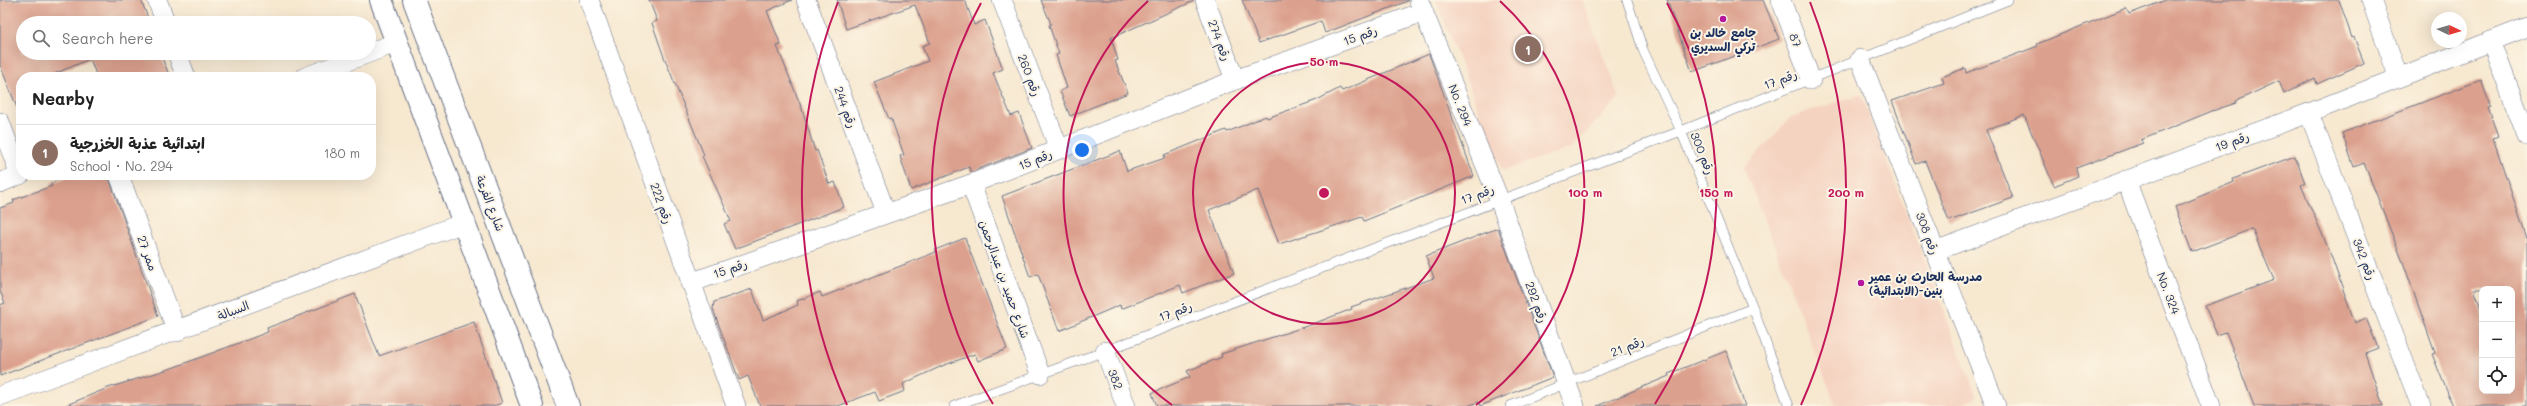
<!DOCTYPE html>
<html lang="en">
<head>
<meta charset="utf-8">
<style>
	body { margin:0; font-family:Mali,"Playpen Sans Arabic",sans-serif; background:#f6f6f6; color:#222 }
	.controls { position:absolute; right:12px; bottom:12px; display:grid; overflow:hidden; border-radius:8px; box-shadow:0 4px 16px #0002 }
	.controls button { width:36px; height:36px; display:grid; place-items:center; padding:0; border:0; border-bottom:1px solid #e0e0e0; background:#fff; color:#222; font:20px sans-serif }
	.compass { position:absolute; left:2431px; top:12px; width:36px; height:36px; border-radius:50%; background:#fff; box-shadow:0 4px 16px #0002; rotate:94deg }
	.you { position:absolute; left:1082px; top:150px; width:14px; height:14px; margin:-10px; border:3px solid #fff; border-radius:50%; background:#1a73e8; box-shadow:0 0 0 6px #1a73e833 }
	.badge { display:grid; place-items:center; width:26px; height:26px; border-radius:50%; background:#b5179e; color:#fff; font-size:13px; font-weight:700 }
	.pin { position:absolute; translate:-50% -50%; border:2px solid #fff; box-shadow:0 1px 4px #0006 }
	.list { margin:0; padding:0; list-style:none }
	h2 { display:flex; justify-content:space-between; align-items:center; height:52px; margin:0; padding:0 16px; font-size:17px }
	h2 small { font-size:13px; font-weight:400; color:#767676 }
	.list li { display:grid; grid-template-columns:26px 1fr auto; gap:12px; align-items:center; box-sizing:border-box; height:56px; padding:0 16px; border-top:1px solid #e0e0e0 }
	.list b { display:block; font-size:15px; white-space:nowrap }
	.list p { margin:0; font-size:13px; white-space:nowrap; color:#767676 }
	.list em { font-size:13px; font-style:normal; color:#767676 }
	.icon { flex:none; width:22px; height:22px; fill:none; stroke:currentColor; stroke-width:2; stroke-linecap:round; stroke-linejoin:round }
	.map { position:relative; flex:none; width:2527px; height:406px; overflow:hidden }
	.search { position:absolute; background:#fff; box-shadow:0 4px 16px #0002; left:16px; top:16px; width:360px; height:44px; display:flex; align-items:center; gap:10px; box-sizing:border-box; padding:0 14px; border-radius:22px; color:#767676; font-size:15px }
	.panel { position:absolute; background:#fff; box-shadow:0 4px 16px #0002; left:16px; top:72px; width:360px; height:108px; border-radius:16px }
	.map>svg:first-child { display:block }
	.built { fill:#f5d3c1 }
	.building { fill:#dca18e; fill-rule:evenodd }
	.lines { fill:none; stroke-linecap:round; stroke-linejoin:round }
	.lane-casing { stroke:#687086; stroke-width:10 }
	.street-casing { stroke:#687086; stroke-width:20 }
	.secondary-casing { stroke:#687086; stroke-width:24 }
	.lane { stroke:#fff; stroke-width:9 }
	.street { stroke:#fff; stroke-width:19 }
	.secondary { stroke:#fff; stroke-width:22 }
	.ring { fill:none; stroke:#c2185b; stroke-width:2 }
	.poi-dot { fill:#b5179e; stroke:#fcf5e5; stroke-width:1.5 }
	.labels { text-anchor:middle; dominant-baseline:central; stroke-width:4; stroke-linejoin:round; paint-order:stroke }
	.poi-label { font-size:12px; font-weight:bold; fill:#1b2f5e; stroke:#fcf5e5 }
	.street-label { font-size:12px; fill:#1b2f5e; stroke:#fcf5e5 }
	.centre { fill:#c2185b; stroke:#fcf5e5; stroke-width:2 }
	.ring-label { font-size:12px; text-anchor:middle; font-weight:bold; fill:#c2185b; stroke:#fcf5e5; stroke-width:4; stroke-linejoin:round; paint-order:stroke }
</style>
</head>
<body>
<div class="map">
<svg width="2527" height="406" viewBox="0 0 2527 406">
	<rect width="100%" height="100%" fill="#fcf5e5"/>
	<filter id="ink" filterUnits="userSpaceOnUse"><feTurbulence type="fractalNoise" baseFrequency=".025" numOctaves="2"/><feDisplacementMap in="SourceGraphic" scale="8" xChannelSelector="R" yChannelSelector="G"/><feConvolveMatrix kernelMatrix="1 2 1 2 8 2 1 2 1" color-interpolation-filters="sRGB"/></filter>
	<filter id="wash" filterUnits="userSpaceOnUse"><feTurbulence type="fractalNoise" baseFrequency=".012" numOctaves="4" result="noise"/><feDisplacementMap in="SourceGraphic" scale="16" xChannelSelector="R" yChannelSelector="G"/><feGaussianBlur stdDeviation="0.9" result="paint"/><feColorMatrix in="noise" values="0 0 0 0 0 0 0 0 0 0 0 0 0 0 0 0 0 1.4 0 .05"/><feComposite in="paint" operator="in"/></filter>
	<g filter="url(#wash)">
		<rect width="100%" height="100%" fill="#f7e8d0"/>
		<g class="built">
			<polygon points="1436,0 1582,0 1619,98 1571,148 1502,171"/>
			<polygon points="1861,94 1977,398 1958,406 1836,406 1744,168 1791,117"/>
		</g>
		<g id="blocks">
			<g class="building">
				<polygon points="0,0 141,0 150,23 23,23 23,53 160,53 170,77 97,77 90,59 47,77 21,77 20,115 0,65"/>
				<polygon points="649,0 792,0 767,11 781,45 777,46 802,109 815,151 817,150 829,184 835,182 844,207 735,249 724,224 731,221 702,156 704,155 664,57 652,23 657,21"/>
				<polygon points="837,0 965,0 974,25 985,20 1003,69 993,73 1011,116 1019,113 1032,148 971,172 969,167 911,190 900,156 904,155 891,118 889,119 874,82 928,61 922,46 930,43 915,5 846,29"/>
				<polygon points="1041,0 1194,0 1194,1 1111,38 1118,60 1115,61 1128,93 1070,116 1060,91 1067,88 1056,55 1059,54 1049,25 1051,24"/>
				<polygon points="1242,0 1408,0 1408,1 1325,33 1321,21 1259,43"/>
				<polygon points="1667,0 1763,0 1779,39 1692,72"/>
				<polygon points="2166,0 2339,0 2352,38 2354,37 2364,63 2317,84 2315,78 2284,94 2279,81 2236,101 2236,103 2212,111 2141,140 2143,143 2076,168 2078,176 2054,186 2024,115 1986,130 2013,198 1949,221 1925,161 1916,164 1892,101 1944,83 1942,77 1965,68 1966,73 2038,46 2037,44 2126,8 2129,14"/>
				<polygon points="1429,54 1474,176 1364,221 1362,217 1279,244 1258,190 1209,210 1234,273 1183,293 1180,285 1121,309 1120,305 1059,331 1038,274 1030,277 1002,196 1120,151 1127,171 1165,158 1164,155 1226,130 1227,132 1266,116 1267,118 1317,100 1340,88 1342,91"/>
				<path d="M2481 80 2490 105 2487 106 2498 136 2493 138 2527 239V406H2453L2432 354 2435 353 2403 262 2364 163 2354 167 2342 133ZM2474 289H2512V391H2482V311Z"/>
				<polygon points="2295,156 2305,183 2301,185 2329,250 2355,323 2366,318 2378,348 2365,353 2383,406 2254,406 2226,332 2217,335 2205,306 2274,280 2252,229 2192,252 2175,207 2234,182 2233,179"/>
				<polygon points="72,175 108,175 158,316 0,376 0,305 5,303 0,291 0,208 14,203 13,200 52,186 51,183"/>
				<polygon points="1498,228 1553,377 1480,406 1479,402 1467,406 1157,406 1152,393 1190,377 1187,371 1222,357 1221,354 1310,325 1352,309 1351,307 1434,278 1426,256"/>
				<polygon points="965,238 1007,349 978,361 975,354 942,366 903,384 905,391 879,401 875,392 838,406 760,406 748,376 739,380 713,309 714,302 752,289 763,320 798,305 797,301 820,292 822,297 936,252 935,250"/>
				<polygon points="355,294 379,356 474,322 502,403 493,406 64,406 108,388 172,368 247,340 268,332 267,328"/>
				<polygon points="1726,351 1745,406 1597,406 1669,376 1668,374"/>
			</g>
		</g>
	</g>
	<g filter="url(#ink)">
		<use href="#blocks" fill-opacity="0" stroke="#687086" stroke-width="1"/>
		<g class="lines">
			<g class="lane-casing">
				<g id="lane">
					<polyline points="1627,0 1643,50 1681,131 1753,308 1789,406"/>
					<polyline points="954,406 1105,351 1681,131 2008,0"/>
					<polyline points="1510,406 1753,308"/>
				</g>
			</g>
			<g class="street-casing">
				<g id="street">
					<polyline points="157,0 166,23"/>
					<polyline points="589,0 736,406"/>
					<polyline points="806,0 886,213"/>
					<polyline points="1002,0 1059,149"/>
					<polyline points="1205,0 1235,80"/>
					<polyline points="1781,0 1811,80"/>
					<polyline points="2371,0 2398,76"/>
					<polyline points="1419,1 1499,199 1575,406"/>
					<polyline points="2491,41 2527,136"/>
					<polyline points="177,53 186,77"/>
					<polyline points="1860,59 1996,406"/>
					<polyline points="305,77 398,42"/>
					<polyline points="2309,113 2421,406"/>
					<polyline points="0,122 20,175"/>
					<polyline points="119,175 177,332"/>
					<polyline points="2126,180 2211,406"/>
					<polyline points="0,183 21,174"/>
					<polyline points="971,184 1040,374"/>
					<polyline points="1935,251 2309,113 2527,27"/>
					<polyline points="690,283 971,184 1235,80 1423,12"/>
					<polyline points="1105,351 1126,406"/>
					<polyline points="0,396 466,222"/>
				</g>
			</g>
			<g class="secondary-casing">
				<g id="secondary">
					<polyline points="381,0 532,406"/>
					<polyline points="414,0 568,406"/>
				</g>
			</g>
			<use href="#lane" class="lane"/>
			<use href="#street" class="street"/>
			<use href="#secondary" class="secondary"/>
		</g>
	</g>
	<g class="ring">
		<circle cx="1324" cy="193" r="131"/>
		<path d="M1172 405A261 261 0 0 1 1148 1M1500 1A261 261 0 0 1 1476 405"/>
		<path d="M993 404A392 392 0 0 1 981 3M1667 3A392 392 0 0 1 1655 404"/>
		<path d="M847 405A522 522 0 0 1 838 2M1810 2A522 522 0 0 1 1801 405"/>
	</g>
	<g class="poi-dot">
		<circle cx="1723" cy="19" r="4"/>
		<circle cx="1861" cy="283" r="4"/>
	</g>
	<g class="labels">
		<g class="poi-label">
			<text x="1723" y="32">جامع خالد بن<tspan x="1723" dy="14">تركي السديري</tspan></text>
			<text x="1869" y="276" text-anchor="start">مدرسة الحارث بن عمير<tspan x="1869" dy="14">(الابتدائية)-بنين</tspan></text>
		</g>
		<g class="street-label">
			<text transform="translate(1360 35) rotate(-20)">رقم 15</text>
			<text transform="translate(1220 40) rotate(69)">رقم 274</text>
			<text transform="translate(1796 40) rotate(69)">87</text>
			<text transform="translate(1030 75) rotate(69)">رقم 260</text>
			<text transform="translate(1780 79) rotate(-21)">رقم 17</text>
			<text transform="translate(1461 105) rotate(68)">No. 294</text>
			<text transform="translate(846 107) rotate(70)">رقم 244</text>
			<text transform="translate(2232 141) rotate(-20)">رقم 19</text>
			<text transform="translate(1703 153) rotate(68)">رقم 300</text>
			<text transform="translate(1035 159) rotate(-22)">رقم 15</text>
			<text transform="translate(1477 194) rotate(-21)">رقم 17</text>
			<text transform="translate(491 203) rotate(69)">شارع الفرعة</text>
			<text transform="translate(662 203) rotate(70)">رقم 222</text>
			<text transform="translate(1928 233) rotate(69)">رقم 308</text>
			<text transform="translate(148 253) rotate(70)">ممر 27</text>
			<text transform="translate(2365 259) rotate(69)">رقم 342</text>
			<text transform="translate(730 268) rotate(-19)">رقم 15</text>
			<text transform="translate(1005 279) rotate(70)">شارع حميد بن عبدالرحمن</text>
			<text transform="translate(2169 293) rotate(69)">No. 324</text>
			<text transform="translate(1537 302) rotate(70)">رقم 292</text>
			<text transform="translate(233 310) rotate(-21)">السبالة</text>
			<text transform="translate(1175 311) rotate(-21)">رقم 17</text>
			<text transform="translate(1627 346) rotate(-22)">رقم 21</text>
			<text transform="translate(1116 379) rotate(69)">382</text>
		</g>
	</g>
	<circle cx="1324" cy="193" r="6" class="centre"/>
	<g class="ring-label">
		<text x="1324" y="66">50 m</text>
		<text x="1585" y="197">100 m</text>
		<text x="1716" y="197">150 m</text>
		<text x="1846" y="197">200 m</text>
	</g>
</svg>
<div class="controls">
<button>+</button>
<button>−</button>
<button><svg class="icon" aria-label="locate" viewBox="0 0 24 24"><circle cx="12" cy="12" r="6"/><path d="M12 2v4M12 18v4M2 12h4M18 12h4"/></svg></button>
</div>
<svg class="compass" viewBox="-18 -18 36 36"><path d="M0-13l5 13h-10z" fill="#e53935"/><path d="M0 13l5-13h-10z" fill="#767676"/></svg>
<div class="you"></div>
<div class="pin badge" style="left:1528px;top:49px;background:#8d6e63">1</div>
<div class="search"><svg class="icon" aria-label="search" viewBox="0 0 24 24"><circle cx="10" cy="10" r="6"/><path d="M15 15l6 6"/></svg>Search here</div>
<section class="panel">
<h2>Nearby<small></small></h2>
<ul class="list">
<li><span class="badge" style="background:#8d6e63">1</span><div><b>ابتدائية عذبة الخزرجية</b><p>School · No. 294</p></div><em>180 m</em></li>
</ul>
</section>
</div>
</body>
</html>
